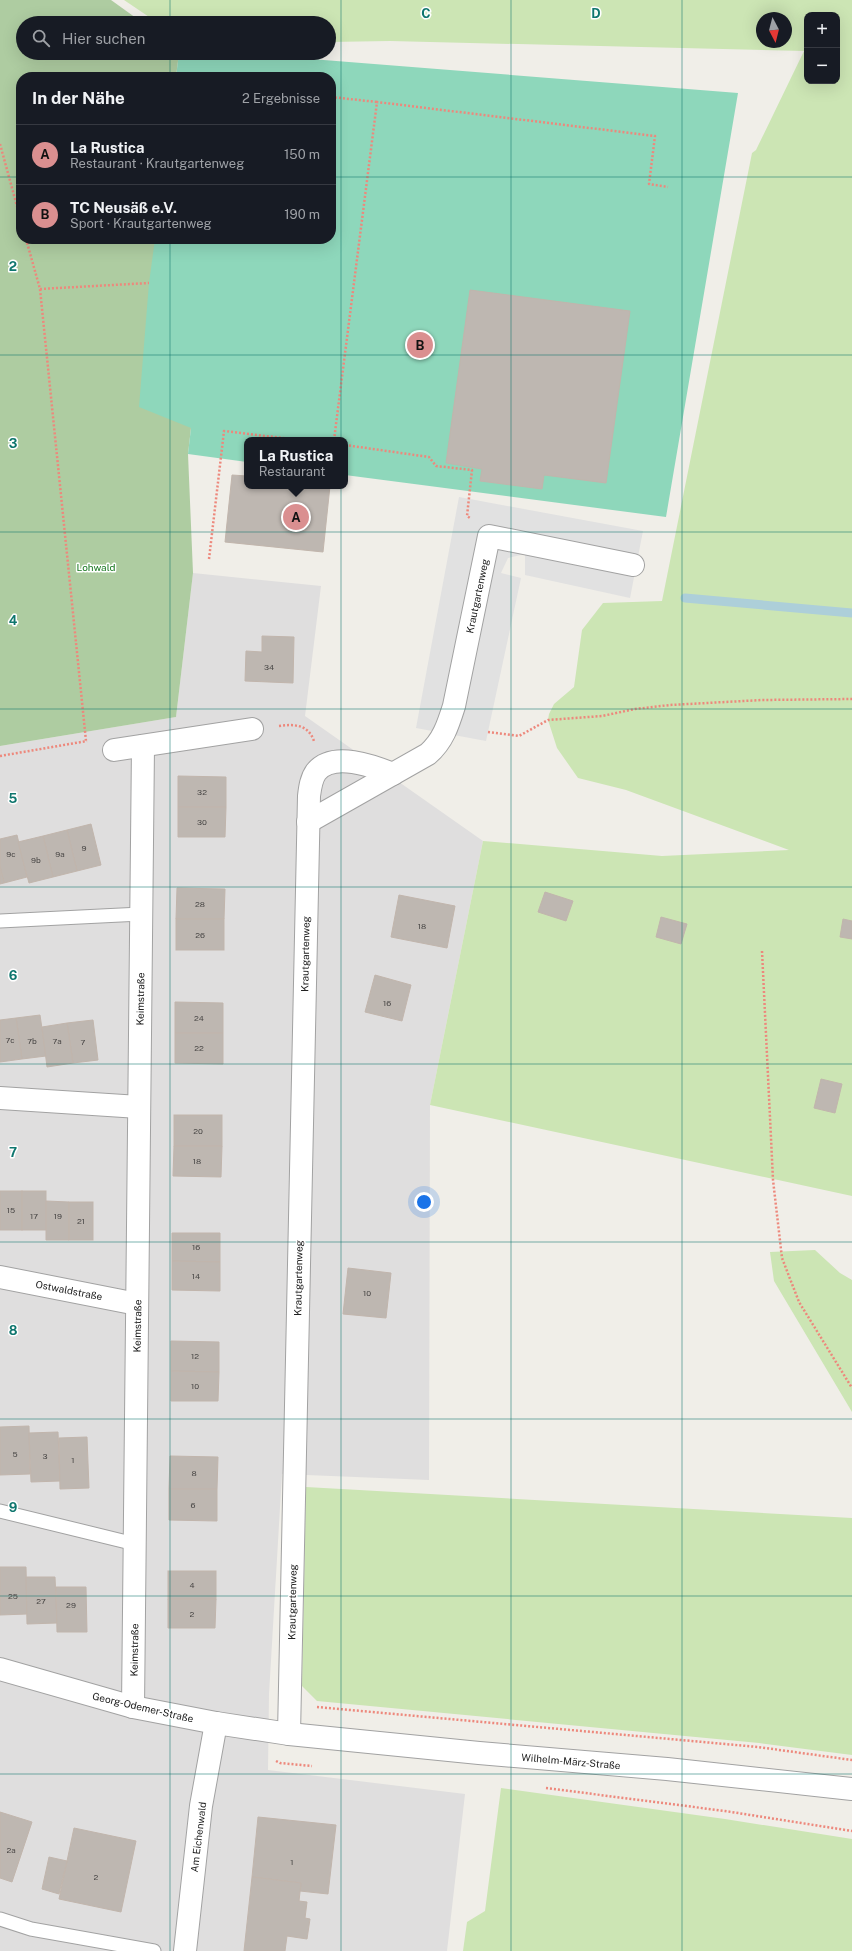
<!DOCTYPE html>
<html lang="de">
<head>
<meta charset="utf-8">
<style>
	body { margin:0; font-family:"Public Sans",sans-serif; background:#20242c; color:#f1f3f6 }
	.controls { position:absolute; right:12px; top:12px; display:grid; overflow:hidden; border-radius:8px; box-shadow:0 4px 16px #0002 }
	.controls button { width:36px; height:36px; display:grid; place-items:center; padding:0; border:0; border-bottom:1px solid #363941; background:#171b24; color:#f1f3f6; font:20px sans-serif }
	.compass { position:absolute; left:756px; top:12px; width:36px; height:36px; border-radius:50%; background:#171b24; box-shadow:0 4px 16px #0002; rotate:173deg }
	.you { position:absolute; left:424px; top:1202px; width:14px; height:14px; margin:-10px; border:3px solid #fff; border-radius:50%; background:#1a73e8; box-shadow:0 0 0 6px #1a73e833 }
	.badge { display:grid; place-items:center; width:26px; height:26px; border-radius:50%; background:#da8f90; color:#111; font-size:13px; font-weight:700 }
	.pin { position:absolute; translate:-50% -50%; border:2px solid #fff; box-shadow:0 1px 4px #0006 }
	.popup { position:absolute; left:244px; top:437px; width:104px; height:52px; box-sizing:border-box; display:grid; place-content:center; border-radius:8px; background:#171b24; filter:drop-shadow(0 1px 3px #0005); font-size:13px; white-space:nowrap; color:#9ea1a6 }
	.popup b { font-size:15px; color:#f1f3f6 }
	.popup::after { content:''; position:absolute; left:50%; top:100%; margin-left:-8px; border:8px solid transparent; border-top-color:#171b24 }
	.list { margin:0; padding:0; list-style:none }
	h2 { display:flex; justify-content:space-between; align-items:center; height:52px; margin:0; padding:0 16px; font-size:17px }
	h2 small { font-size:13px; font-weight:400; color:#9ea1a6 }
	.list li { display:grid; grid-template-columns:26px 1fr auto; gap:12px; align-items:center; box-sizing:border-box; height:60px; padding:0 16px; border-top:1px solid #363941 }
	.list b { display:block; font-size:15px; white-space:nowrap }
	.list p { margin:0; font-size:13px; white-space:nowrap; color:#9ea1a6 }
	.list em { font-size:13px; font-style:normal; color:#9ea1a6 }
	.icon { flex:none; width:22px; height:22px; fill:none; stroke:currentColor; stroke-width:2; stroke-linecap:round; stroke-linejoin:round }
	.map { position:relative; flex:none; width:852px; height:1951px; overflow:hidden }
	.search { position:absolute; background:#171b24; box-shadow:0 4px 16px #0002; left:16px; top:16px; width:320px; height:44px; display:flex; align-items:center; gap:10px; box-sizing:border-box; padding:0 14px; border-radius:22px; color:#9ea1a6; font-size:15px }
	.panel { position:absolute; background:#171b24; box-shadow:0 4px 16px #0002; left:16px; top:72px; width:320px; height:172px; border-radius:16px }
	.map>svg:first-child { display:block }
	.residential { fill:#dfdede }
	.grass { fill:#cce5b4; fill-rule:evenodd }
	.forest { fill:#aecca1 }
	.pitch { fill:#8ed7bb }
	.parking { fill:#e1e1e1 }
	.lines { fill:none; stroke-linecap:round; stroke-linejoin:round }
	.stream { stroke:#adcfd9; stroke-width:9 }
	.building { fill:#beb7b1; stroke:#c1b5ac }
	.service-casing { stroke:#a2a2a2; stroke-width:15 }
	.minor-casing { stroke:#a2a2a2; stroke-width:24 }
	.tertiary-casing { stroke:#a2a2a2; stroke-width:24 }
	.path { stroke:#ed887c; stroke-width:2.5; stroke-dasharray:2 2; stroke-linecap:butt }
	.service { stroke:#fff; stroke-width:13 }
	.minor { stroke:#fff; stroke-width:22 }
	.tertiary { stroke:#fff; stroke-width:22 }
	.grid { fill:none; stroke:#0f766e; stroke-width:1; stroke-opacity:0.55 }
	.labels { text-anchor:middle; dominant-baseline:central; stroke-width:3; stroke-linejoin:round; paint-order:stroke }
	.number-label { font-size:8px; fill:#484645 }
	.park-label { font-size:10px; fill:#17771f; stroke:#fff }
	.street-label { font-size:10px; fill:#212121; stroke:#fff }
	.grid-label { font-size:13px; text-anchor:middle; font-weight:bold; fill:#0f766e; stroke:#fff; stroke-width:3; stroke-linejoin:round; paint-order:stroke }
</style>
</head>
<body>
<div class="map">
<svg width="852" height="1951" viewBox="0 0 852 1951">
	<rect width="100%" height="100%" fill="#f0eee8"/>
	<polygon class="residential" points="193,573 321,586 305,716 483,841 430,1105 429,1480 282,1474 269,1694 268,1770 465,1794 447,1951 0,1951 0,746 176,717"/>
	<g class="grass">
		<path d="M124 0H852V1196L430 1105 483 841 662 856 789 850 626 790 578 778 557 748 548 720 549 714 554 704 574 687 582 630 603 603 662 601 752 153 756 150 804 51 390 41 329 42V23H158ZM807 15H837V81H807ZM762 18H786V42H762Z"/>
		<polygon points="815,1250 840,1273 852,1280 852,1412 774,1281 770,1252"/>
		<polygon points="306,1487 852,1518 852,1755 759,1743 317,1701 302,1686"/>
		<polygon points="501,1788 725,1819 852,1839 852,1951 463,1951 467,1922 485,1911"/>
	</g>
	<polygon class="forest" points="0,0 111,0 143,23 23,23 23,53 179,53 176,77 21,77 21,239 158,239 191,428 188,454 193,573 176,717 0,746"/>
	<polygon class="pitch" points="179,53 236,53 738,93 666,517 345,475 345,440 247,440 247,462 188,454 191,428 139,407 149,283 155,239 331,239 331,77 176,77"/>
	<polygon class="parking" points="459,497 643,531 630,598 525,575 525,554 508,558 501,573 521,578 486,741 416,728"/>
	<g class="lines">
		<polyline class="stream" points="685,598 852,613"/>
	</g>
	<g class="building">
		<polygon points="470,290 630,311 606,483 544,475 542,489 480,481 482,469 446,463"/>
		<polygon points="232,475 247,476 247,486 330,486 323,552 225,542"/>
		<polygon points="262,636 294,637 293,683 245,681 246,651 262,652"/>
		<polygon points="178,776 226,777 226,807 178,807"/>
		<polygon points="178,807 226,807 225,837 178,837"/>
		<polygon points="91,824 101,865 77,871 67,830"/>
		<polygon points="67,830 77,871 53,877 43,836"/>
		<polygon points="17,835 27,877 4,883 0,866 0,839"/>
		<polygon points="43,836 53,877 29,883 18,842"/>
		<polygon points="0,866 4,883 0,884"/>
		<polygon points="177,888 225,889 224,919 176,919"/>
		<polygon points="545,892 573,901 566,921 538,912"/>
		<polygon points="399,895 455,906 447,948 391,937"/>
		<polygon points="661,917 687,924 681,944 656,937"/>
		<rect x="176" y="919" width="48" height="31"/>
		<polygon points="843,919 852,921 852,939 840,937"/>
		<polygon points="375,975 411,985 402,1021 365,1012"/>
		<polygon points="175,1002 223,1003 223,1033 175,1033"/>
		<polygon points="40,1015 46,1056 22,1059 16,1018"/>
		<polygon points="16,1018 22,1059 0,1062 0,1020"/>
		<polygon points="93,1020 98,1060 73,1063 67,1023"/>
		<polygon points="67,1023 73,1063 47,1067 42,1027"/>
		<polygon points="175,1033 223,1033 223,1064 175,1063"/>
		<polygon points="821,1079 842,1084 835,1113 814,1108"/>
		<rect x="174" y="1115" width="48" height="31"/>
		<polygon points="174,1146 222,1146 221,1177 173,1176"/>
		<rect x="0" y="1191" width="22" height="39"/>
		<rect x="22" y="1191" width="24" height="39"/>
		<polygon points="46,1201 69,1202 69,1240 46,1240"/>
		<rect x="69" y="1202" width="24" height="38"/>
		<polygon points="172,1233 220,1233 220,1262 172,1261"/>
		<polygon points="172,1261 220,1262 220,1291 172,1290"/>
		<polygon points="348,1268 391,1273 386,1318 343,1314"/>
		<polygon points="171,1341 219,1342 219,1372 171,1371"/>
		<polygon points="171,1371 219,1372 218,1401 171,1401"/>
		<polygon points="29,1426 30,1474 0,1475 0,1427"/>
		<polygon points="58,1432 60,1481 31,1482 29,1433"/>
		<polygon points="87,1437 89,1488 60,1489 59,1438"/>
		<polygon points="170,1456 218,1457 217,1489 169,1489"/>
		<polygon points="169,1489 217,1489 217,1521 169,1520"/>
		<polygon points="0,1567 26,1567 27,1614 0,1615"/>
		<rect x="168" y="1571" width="48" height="28"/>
		<polygon points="26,1577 55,1577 57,1623 27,1624"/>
		<polygon points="56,1587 86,1587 87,1632 57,1632"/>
		<polygon points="168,1599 216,1599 215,1628 168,1628"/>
		<polygon points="0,1812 32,1822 12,1882 0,1878"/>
		<polygon points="258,1817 336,1825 328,1894 300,1891 301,1883 252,1877"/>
		<polygon points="74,1828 136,1841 121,1912 59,1899"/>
		<polygon points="49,1857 67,1861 59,1894 42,1889"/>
		<polygon points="252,1877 301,1883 299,1901 307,1902 305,1918 310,1919 307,1939 287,1936 285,1951 244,1951"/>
	</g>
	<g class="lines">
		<g class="service-casing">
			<g id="service">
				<polyline points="0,921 141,914"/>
				<polyline points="0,1511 135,1544"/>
				<polyline points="0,1919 31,1929 154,1951"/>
			</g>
		</g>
		<g class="minor-casing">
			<g id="minor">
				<polyline points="114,750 252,729"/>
				<path d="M308 822 428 754C443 741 448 725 454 706L489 536 633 565"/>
				<polyline points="0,1098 139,1107"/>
				<polyline points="0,1277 137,1304"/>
				<polyline points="133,1707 143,746"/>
				<path d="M289 1734 309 796C310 788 311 779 316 772 333 751 373 766 393 774"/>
				<polyline points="185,1951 201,1806 216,1723"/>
			</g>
		</g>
		<g class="tertiary-casing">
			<polyline id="tertiary" points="0,1669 133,1707 216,1723 289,1734 479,1753 667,1769 852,1789"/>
		</g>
		<g class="path">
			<polyline points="331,97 377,102"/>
			<polyline points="0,144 21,221"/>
			<polyline points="26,239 40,289 86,741"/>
			<polyline points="40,289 149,283"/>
			<polyline points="334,440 377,102 655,136 649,184 668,187"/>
			<polyline points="345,445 429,457 436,466 472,470 467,516 470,518"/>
			<polyline points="209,559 224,431 299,440"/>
			<path d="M279 726C294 724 308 724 314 741"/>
			<polyline points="488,732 519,736 548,720 602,716 635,709 670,705 762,700 852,699"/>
			<polyline points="0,756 87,741"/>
			<polyline points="762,951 773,1180 782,1258 799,1302 852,1388"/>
			<polyline points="317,1707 758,1747 852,1760"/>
			<polyline points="276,1761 280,1763 312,1766"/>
			<polyline points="546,1788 725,1811 852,1831"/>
		</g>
		<use href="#service" class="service"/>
		<use href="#minor" class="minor"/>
		<use href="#tertiary" class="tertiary"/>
	</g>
	<path class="grid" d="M170 0V23M341 0V1951M511 0V1951M682 0V1951M170 53V77M0 177H21M331 177H852M170 239V1951M0 355H852M0 532H852M0 709H852M0 887H852M0 1064H852M0 1242H852M0 1419H852M0 1596H852M0 1774H852"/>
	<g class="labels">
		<g class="number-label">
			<text x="269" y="667">34</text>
			<text x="202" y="792">32</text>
			<text x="202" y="822">30</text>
			<text x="84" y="848">9</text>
			<text x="11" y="854">9c</text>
			<text x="60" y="854">9a</text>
			<text x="36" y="860">9b</text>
			<text x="200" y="904">28</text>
			<text x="422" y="926">18</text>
			<text x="200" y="935">26</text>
			<text x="387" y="1003">16</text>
			<text x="199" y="1018">24</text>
			<text x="10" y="1040">7c</text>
			<text x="32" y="1041">7b</text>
			<text x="57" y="1041">7a</text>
			<text x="83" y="1042">7</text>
			<text x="199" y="1048">22</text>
			<text x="198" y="1131">20</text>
			<text x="197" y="1161">18</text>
			<text x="11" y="1210">15</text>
			<text x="34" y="1216">17</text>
			<text x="58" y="1216">19</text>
			<text x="81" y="1221">21</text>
			<text x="196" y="1247">16</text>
			<text x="196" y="1276">14</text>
			<text x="367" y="1293">10</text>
			<text x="195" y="1356">12</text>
			<text x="195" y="1386">10</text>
			<text x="15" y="1454">5</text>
			<text x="45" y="1456">3</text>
			<text x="73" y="1460">1</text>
			<text x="194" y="1473">8</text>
			<text x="193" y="1505">6</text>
			<text x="192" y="1585">4</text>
			<text x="13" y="1596">25</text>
			<text x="41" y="1601">27</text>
			<text x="71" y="1605">29</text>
			<text x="192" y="1614">2</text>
			<text x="11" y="1850">2a</text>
			<text x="292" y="1862">1</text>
			<text x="96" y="1877">2</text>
		</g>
		<g class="park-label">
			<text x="96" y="567">Lohwald</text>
		</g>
		<g class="street-label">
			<text transform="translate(477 596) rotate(-78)">Krautgartenweg</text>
			<text transform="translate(305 954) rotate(-89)">Krautgartenweg</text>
			<text transform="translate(140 999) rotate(-89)">Keimstraße</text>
			<text transform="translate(298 1278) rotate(-89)">Krautgartenweg</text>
			<text transform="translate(69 1290) rotate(11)">Ostwaldstraße</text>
			<text transform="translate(137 1326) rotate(-89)">Keimstraße</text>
			<text transform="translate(292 1602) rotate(-89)">Krautgartenweg</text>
			<text transform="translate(134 1650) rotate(-89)">Keimstraße</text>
			<text transform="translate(143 1707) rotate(13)">Georg-Odemer-Straße</text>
			<text transform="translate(571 1761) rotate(5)">Wilhelm-März-Straße</text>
			<text transform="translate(198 1837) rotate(-83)">Am Eichenwald</text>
		</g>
	</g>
	<g class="grid-label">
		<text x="426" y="18">C</text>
		<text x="596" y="18">D</text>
		<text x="13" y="271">2</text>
		<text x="13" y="448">3</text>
		<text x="13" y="625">4</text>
		<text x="13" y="803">5</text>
		<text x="13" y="980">6</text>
		<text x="13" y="1157">7</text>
		<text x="13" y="1335">8</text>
		<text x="13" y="1512">9</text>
	</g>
</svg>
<div class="controls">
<button>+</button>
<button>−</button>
</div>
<svg class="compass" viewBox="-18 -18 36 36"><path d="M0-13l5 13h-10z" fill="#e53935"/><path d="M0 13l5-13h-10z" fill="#9ea1a6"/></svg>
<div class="you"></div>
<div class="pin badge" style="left:296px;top:517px">A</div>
<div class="popup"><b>La Rustica</b>Restaurant</div>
<div class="pin badge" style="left:420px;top:345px">B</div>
<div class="search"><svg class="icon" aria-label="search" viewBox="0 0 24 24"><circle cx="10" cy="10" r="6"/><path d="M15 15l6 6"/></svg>Hier suchen</div>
<section class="panel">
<h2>In der Nähe<small>2 Ergebnisse</small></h2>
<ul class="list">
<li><span class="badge">A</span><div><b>La Rustica</b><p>Restaurant · Krautgartenweg</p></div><em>150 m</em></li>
<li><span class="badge">B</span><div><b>TC Neusäß e.V.</b><p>Sport · Krautgartenweg</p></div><em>190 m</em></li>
</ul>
</section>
</div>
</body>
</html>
